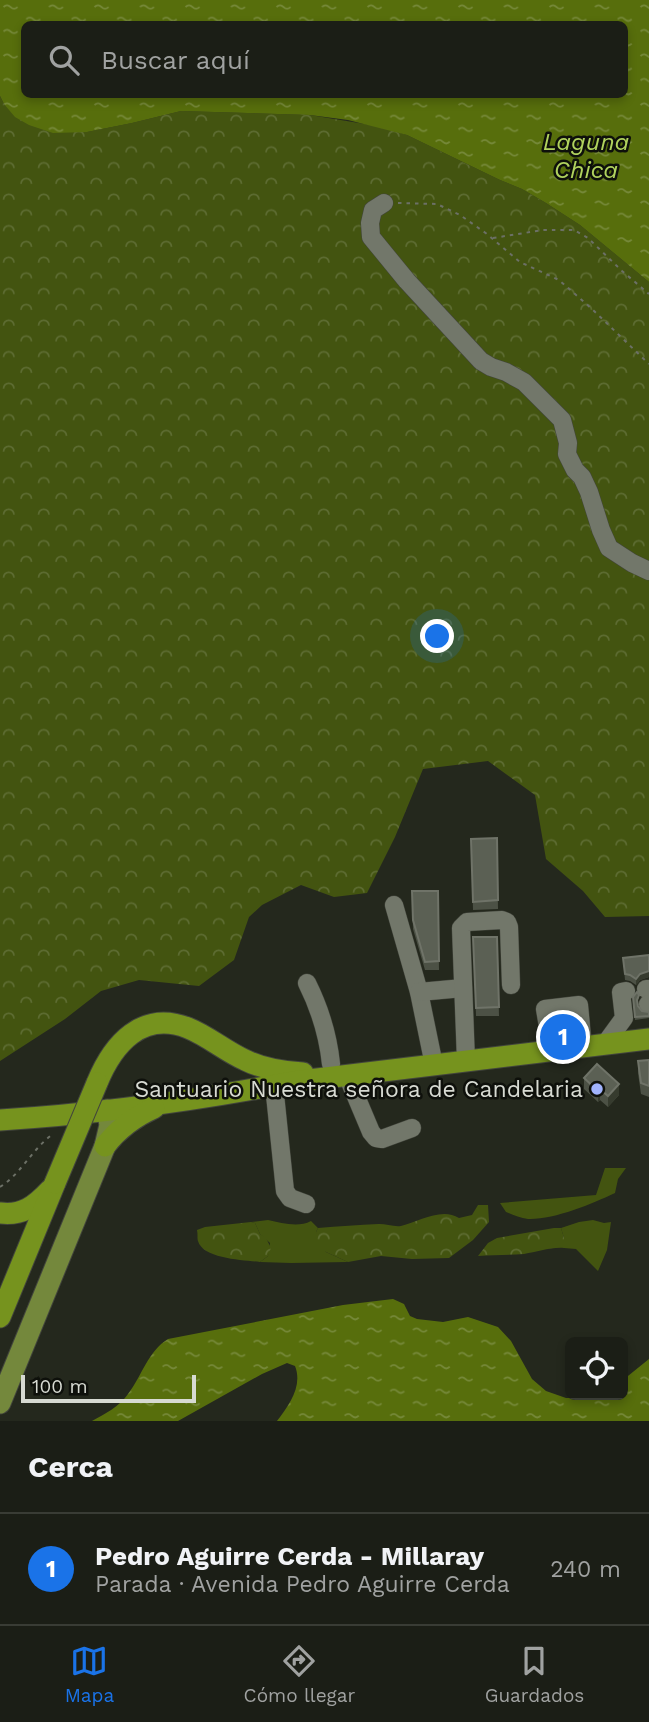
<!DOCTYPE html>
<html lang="es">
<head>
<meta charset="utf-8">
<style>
	body { margin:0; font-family:"Work Sans",sans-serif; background:#282b23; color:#f1f3f6 }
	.controls { position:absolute; right:21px; bottom:21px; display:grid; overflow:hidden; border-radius:10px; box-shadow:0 4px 10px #0003 }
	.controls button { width:63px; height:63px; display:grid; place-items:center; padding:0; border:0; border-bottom:2px solid #393c35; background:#1b1e16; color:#f1f3f6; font:35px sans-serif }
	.scale { position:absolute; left:21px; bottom:18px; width:175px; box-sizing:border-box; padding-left:7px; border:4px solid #d7dad2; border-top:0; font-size:19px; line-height:24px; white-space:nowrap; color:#d7dad2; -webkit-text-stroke:5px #0e100b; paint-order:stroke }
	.you { position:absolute; left:438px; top:637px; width:24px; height:24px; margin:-18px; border:5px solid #fff; border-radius:50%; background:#1a73e8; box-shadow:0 0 0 10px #1a73e833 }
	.badge { display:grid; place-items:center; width:46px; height:46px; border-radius:50%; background:#1a73e8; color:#fff; font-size:23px; font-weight:700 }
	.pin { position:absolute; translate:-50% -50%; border:4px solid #fff; box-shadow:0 2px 7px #0006 }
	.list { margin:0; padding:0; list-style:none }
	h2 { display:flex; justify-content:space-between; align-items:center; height:91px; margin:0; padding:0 28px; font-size:30px }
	h2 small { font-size:23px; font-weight:400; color:#a0a2a1 }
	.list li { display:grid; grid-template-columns:46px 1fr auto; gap:21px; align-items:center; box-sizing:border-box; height:112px; padding:0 28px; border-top:2px solid #393c35 }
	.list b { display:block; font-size:26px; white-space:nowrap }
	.list p { margin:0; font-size:23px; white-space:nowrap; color:#a0a2a1 }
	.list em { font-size:23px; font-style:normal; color:#a0a2a1 }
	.icon { flex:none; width:38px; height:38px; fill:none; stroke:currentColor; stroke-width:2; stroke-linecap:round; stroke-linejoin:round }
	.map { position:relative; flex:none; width:649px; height:1421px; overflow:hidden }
	.search { position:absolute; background:#1b1e16; box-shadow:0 4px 10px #0003; left:21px; right:21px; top:21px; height:77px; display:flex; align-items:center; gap:18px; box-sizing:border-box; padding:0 24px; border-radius:10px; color:#a0a2a1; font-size:26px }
	.sheet { height:203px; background:#1b1e16 }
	nav { display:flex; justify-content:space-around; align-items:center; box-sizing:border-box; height:98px; border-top:2px solid #393c35; background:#1b1e16; font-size:19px; color:#a0a2a1 }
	nav a { display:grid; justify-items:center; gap:4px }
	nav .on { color:#1a73e8 }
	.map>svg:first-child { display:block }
	.green { fill:#435410 }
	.forest { fill:url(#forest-crowns) }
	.water { fill:url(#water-ripples); fill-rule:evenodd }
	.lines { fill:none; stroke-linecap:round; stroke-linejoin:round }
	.minor-casing { stroke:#42453c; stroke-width:19 }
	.major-casing { stroke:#42453c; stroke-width:23 }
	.highway-casing { stroke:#42453c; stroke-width:23 }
	.path { stroke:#6c7066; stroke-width:2; stroke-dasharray:3.5 5; stroke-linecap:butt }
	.minor { stroke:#72776a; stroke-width:18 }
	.major { stroke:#74883c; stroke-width:21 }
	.highway { stroke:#76931e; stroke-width:21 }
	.highway-bridge-casing { stroke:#42453c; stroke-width:23; stroke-linecap:butt }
	.highway-bridge { stroke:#76931e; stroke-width:21 }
	.wall { fill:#4c5145 }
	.shaded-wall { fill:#363b2e }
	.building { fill:#5b6054; stroke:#6f7368; stroke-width:2 }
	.poi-dot { fill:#a1b3fd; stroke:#0e100b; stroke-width:2.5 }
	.labels { text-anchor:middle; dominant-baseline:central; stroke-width:5; stroke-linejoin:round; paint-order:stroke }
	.poi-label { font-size:23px; fill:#d7dad2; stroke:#0e100b; text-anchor:end }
	.water-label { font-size:24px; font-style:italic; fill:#b1d35e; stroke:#0e100b }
</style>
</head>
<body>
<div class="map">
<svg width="649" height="1421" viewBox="0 0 649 1421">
	<defs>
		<pattern id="forest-crowns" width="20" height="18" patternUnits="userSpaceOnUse" patternTransform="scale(1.75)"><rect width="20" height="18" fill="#435410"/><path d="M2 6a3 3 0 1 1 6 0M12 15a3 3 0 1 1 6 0" fill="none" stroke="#5d6c32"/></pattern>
		<pattern id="water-ripples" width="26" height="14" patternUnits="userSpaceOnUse" patternTransform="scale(1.75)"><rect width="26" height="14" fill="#576e0c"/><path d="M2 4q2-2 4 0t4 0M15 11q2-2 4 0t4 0" fill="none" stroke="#76893a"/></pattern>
	</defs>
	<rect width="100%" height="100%" fill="#24281d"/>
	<g class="green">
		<path d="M605 1168H626L618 1179 615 1193C592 1204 553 1220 528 1219 520 1218 513 1215 506 1212L500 1203 596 1195Z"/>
		<path d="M268 1220C282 1223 298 1228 311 1221L318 1228 316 1232 326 1252 348 1262 291 1263 260 1262 268 1256 270 1243 260 1234 255 1223 251 1222Z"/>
		<polygon points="593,1220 604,1223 611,1222 607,1250 598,1271 576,1249 564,1248 564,1238 561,1228 579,1222"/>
	</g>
	<g class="forest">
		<polygon points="0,96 4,104 87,132 132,123 181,111 310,115 377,126 407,135 500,180 522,189 546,203 580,225 649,282 649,916 605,917 583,891 546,859 535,795 488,761 423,769 395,837 367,893 334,897 301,885 262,905 249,917 234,960 199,986 139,980 101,991 65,1019 0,1061"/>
		<path d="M478 1205H488L489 1222 473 1240 449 1258 412 1259 381 1256 348 1262 326 1252 317 1242 316 1232 318 1228C339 1226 359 1225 379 1224 386 1224 394 1227 401 1226 419 1222 441 1207 459 1218L472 1215Z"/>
		<path d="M251 1222 255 1223 260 1234 266 1238 271 1248 268 1256 260 1262C244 1260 203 1259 198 1241 197 1238 198 1234 197 1230L205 1227Z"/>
		<path d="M554 1228H561L564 1238V1248C550 1247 537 1252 524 1254 509 1255 493 1255 478 1256L488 1243 497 1238Z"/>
	</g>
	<g class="water">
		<path d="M0 0H649V282L580 225 546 203 522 189 500 180 407 135 348 120 310 115 181 111 132 123 87 132 53 133 29 125 15 117 4 104 0 96ZM24 24H624V94H24Z"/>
		<path d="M393 1299 404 1304 410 1316 417 1319 443 1322 468 1317 498 1327 511 1341 532 1379 546 1391 566 1398H583L594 1395H623V1380L649 1359V1421H277C289 1405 303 1386 295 1366L287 1363 262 1374 178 1421H92C105 1414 120 1406 128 1394 142 1376 148 1351 168 1339L343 1305Z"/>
	</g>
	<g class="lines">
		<g class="minor-casing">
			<g id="minor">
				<polyline points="384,203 373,210 370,223 371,237 407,281 481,361 491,367 506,372 524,382 562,420 568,443 567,454 575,470 582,477 589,492 601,530 609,548 632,563 649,571"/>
				<polyline points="394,905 419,992 434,1065"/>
				<path d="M307 983C320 1009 328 1035 331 1064"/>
				<polyline points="646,989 649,989"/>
				<polyline points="419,992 463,988"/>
				<polyline points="648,1004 649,1004"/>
				<polyline points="605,1044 624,1018 621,992 626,991"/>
				<polyline points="552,1051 545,1009 579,1005 583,1047"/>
				<polyline points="466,1061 461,928 467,922 502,920 507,922 509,927 511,985"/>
				<polyline points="347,1075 371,1132 376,1138 382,1139 412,1128"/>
				<polyline points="274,1085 285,1191 290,1198 306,1204"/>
			</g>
		</g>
		<g class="major-casing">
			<polyline id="major" points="0,1403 105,1146 110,1125 107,1110"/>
		</g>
		<g class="highway-casing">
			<g id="highway">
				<path d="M97 1083C113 1044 142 1010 188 1028 208 1036 225 1051 245 1060 263 1069 283 1072 303 1073"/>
				<path d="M0 1120C96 1114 198 1100 292 1082L649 1039"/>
				<path d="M105 1146C118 1129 134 1117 154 1108"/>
				<path d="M0 1213C22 1216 35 1206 50 1190"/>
				<polyline points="0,1317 55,1183"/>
			</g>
		</g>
		<g class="path">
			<polyline points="398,203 437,204 460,215 487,234 520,262 559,280 592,309 649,364"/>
			<polyline points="493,238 543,230 574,230 588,238 622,271 649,294"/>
			<path d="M0 1187C22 1173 32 1149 53 1134"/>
		</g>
		<use href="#minor" class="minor"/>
		<use href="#major" class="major"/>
		<use href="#highway" class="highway"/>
		<g class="highway-bridge-casing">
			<polyline id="highway-bridge" points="55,1183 97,1083"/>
		</g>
		<use href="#highway-bridge" class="highway-bridge"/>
	</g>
	<g class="wall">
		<polygon points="497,838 498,909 473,910 471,839"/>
		<polygon points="412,891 438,891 439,970 425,970 413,929"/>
		<polygon points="473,937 497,937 499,1016 476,1016"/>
		<polygon points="649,955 649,977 640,980 636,985 630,981 625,980 623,958"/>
		<polygon points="633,997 639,998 637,1002 638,1006 642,1011 649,1012 649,1018 635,1020"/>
		<polygon points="649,1060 649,1097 641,1094 638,1073 638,1061"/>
		<polygon points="584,1078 619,1095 608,1107 600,1100 598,1102 584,1089"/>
	</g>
	<g class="shaded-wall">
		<polygon points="649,971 649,977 640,980 636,985 636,979 640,974"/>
		<polygon points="619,1084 619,1095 608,1107 608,1096"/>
		<polygon points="600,1089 600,1100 598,1102 598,1091"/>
	</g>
	<g class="building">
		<polygon points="497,838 498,900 473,902 471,839"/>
		<polygon points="412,891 438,891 439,961 425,962 413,920"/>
		<polygon points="473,937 497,937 499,1007 476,1008"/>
		<polygon points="649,955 649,971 640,974 636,979 630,975 625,974 623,958"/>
		<polygon points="637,992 639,995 637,1000 638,1006 642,1011 649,1012 649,1016 635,1017 633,997"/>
		<polygon points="649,1060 649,1086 641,1083 638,1061"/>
		<polygon points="597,1064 619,1084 608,1096 600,1089 598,1091 584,1078"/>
	</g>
	<circle class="poi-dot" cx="597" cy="1089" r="7"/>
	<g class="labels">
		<g class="poi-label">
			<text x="583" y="1089">Santuario Nuestra señora de Candelaria</text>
		</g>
		<g class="water-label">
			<text x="586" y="142">Laguna<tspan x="586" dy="28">Chica</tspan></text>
		</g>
	</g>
</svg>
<div class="controls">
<button><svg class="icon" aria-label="locate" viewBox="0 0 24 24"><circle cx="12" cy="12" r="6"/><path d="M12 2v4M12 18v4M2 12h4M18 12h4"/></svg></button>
</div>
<div class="scale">100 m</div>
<div class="you"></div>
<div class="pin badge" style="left:563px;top:1037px">1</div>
<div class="search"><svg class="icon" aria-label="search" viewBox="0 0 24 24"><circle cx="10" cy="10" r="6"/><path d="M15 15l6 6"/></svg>Buscar aquí</div>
</div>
<section class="sheet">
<h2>Cerca<small></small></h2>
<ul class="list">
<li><span class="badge">1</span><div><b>Pedro Aguirre Cerda - Millaray</b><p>Parada · Avenida Pedro Aguirre Cerda</p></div><em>240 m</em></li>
</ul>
</section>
<nav>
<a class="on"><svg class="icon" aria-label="map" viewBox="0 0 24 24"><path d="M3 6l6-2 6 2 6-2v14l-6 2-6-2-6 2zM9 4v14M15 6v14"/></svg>Mapa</a>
<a><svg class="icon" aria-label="directions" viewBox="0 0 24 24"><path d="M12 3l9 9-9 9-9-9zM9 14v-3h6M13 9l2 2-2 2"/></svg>Cómo llegar</a>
<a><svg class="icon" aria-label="saved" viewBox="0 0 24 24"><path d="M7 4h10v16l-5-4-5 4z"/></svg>Guardados</a>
</nav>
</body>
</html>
